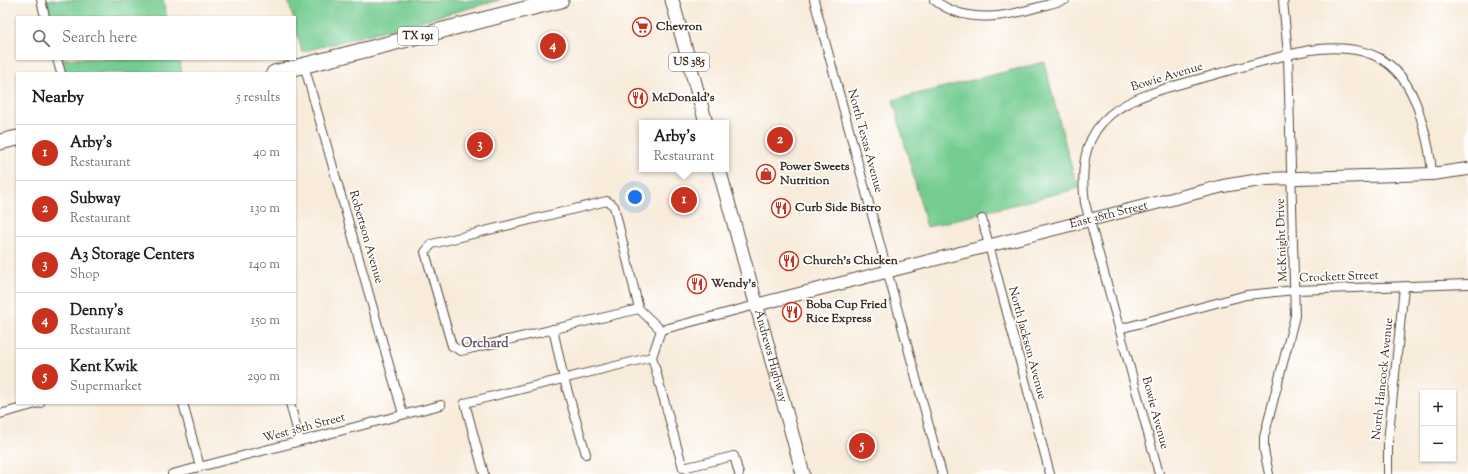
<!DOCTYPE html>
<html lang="en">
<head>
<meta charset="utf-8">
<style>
	body { margin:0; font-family:"Sorts Mill Goudy",serif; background:#f2f2f2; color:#202124 }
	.controls { position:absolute; right:12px; bottom:12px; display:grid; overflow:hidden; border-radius:0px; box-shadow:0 1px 3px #0004 }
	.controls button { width:36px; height:36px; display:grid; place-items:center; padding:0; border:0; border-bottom:1px solid #e0e0e0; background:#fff; color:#202124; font:20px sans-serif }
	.you { position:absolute; left:635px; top:197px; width:14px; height:14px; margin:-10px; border:3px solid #fff; border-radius:50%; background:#1a73e8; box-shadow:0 0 0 6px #1a73e833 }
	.badge { display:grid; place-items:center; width:26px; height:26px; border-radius:50%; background:#c8321e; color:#fff; font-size:13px; font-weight:700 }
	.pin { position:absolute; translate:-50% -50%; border:2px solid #fff; box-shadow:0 1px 4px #0006 }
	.popup { position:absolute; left:639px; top:120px; width:90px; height:52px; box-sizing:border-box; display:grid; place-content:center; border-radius:0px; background:#fff; filter:drop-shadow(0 1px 3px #0005); font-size:13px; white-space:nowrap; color:#757577 }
	.popup b { font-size:15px; color:#202124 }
	.popup::after { content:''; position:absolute; left:50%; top:100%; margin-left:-8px; border:8px solid transparent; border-top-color:#fff }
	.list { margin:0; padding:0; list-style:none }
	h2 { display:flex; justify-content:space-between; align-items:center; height:52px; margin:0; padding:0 16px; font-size:17px }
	h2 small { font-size:13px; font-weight:400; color:#757577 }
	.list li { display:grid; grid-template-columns:26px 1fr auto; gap:12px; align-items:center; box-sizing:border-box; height:56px; padding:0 16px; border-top:1px solid #e0e0e0 }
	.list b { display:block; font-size:15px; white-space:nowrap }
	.list p { margin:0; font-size:13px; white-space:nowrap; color:#757577 }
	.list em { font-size:13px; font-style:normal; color:#757577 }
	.icon { flex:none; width:22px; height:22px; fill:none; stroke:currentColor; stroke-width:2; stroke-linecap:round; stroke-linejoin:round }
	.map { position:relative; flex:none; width:1468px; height:474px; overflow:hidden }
	.search { position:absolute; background:#fff; box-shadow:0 1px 3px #0004; left:16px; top:16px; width:280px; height:44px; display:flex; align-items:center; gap:10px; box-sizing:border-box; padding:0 14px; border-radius:0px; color:#757577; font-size:15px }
	.panel { position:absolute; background:#fff; box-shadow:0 1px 3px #0004; left:16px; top:72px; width:280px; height:332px; border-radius:0px }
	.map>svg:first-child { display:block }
	.green { fill:#74cc91; stroke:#587b58 }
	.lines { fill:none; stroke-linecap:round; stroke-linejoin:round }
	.street-casing { stroke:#57473a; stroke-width:10 }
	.secondary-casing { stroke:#57473a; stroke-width:14 }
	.primary-casing { stroke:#57473a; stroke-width:15 }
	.highway-casing { stroke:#57473a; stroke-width:17 }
	.street { stroke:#fff; stroke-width:8 }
	.secondary { stroke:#fff; stroke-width:12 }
	.primary { stroke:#fff; stroke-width:13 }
	.highway { stroke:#fff; stroke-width:15 }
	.labels { text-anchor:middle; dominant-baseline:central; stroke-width:3.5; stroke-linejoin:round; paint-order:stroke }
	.shield { fill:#fff; stroke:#766a62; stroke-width:1 }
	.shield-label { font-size:11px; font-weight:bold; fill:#3b2a1e }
	.poi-label { font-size:12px; font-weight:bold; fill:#3b2a1e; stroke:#fff; text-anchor:start }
	.street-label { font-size:12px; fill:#3b2a1e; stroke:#fff }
	.neighbourhood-label { font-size:13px; font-weight:bold; fill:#6c5966; stroke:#fff }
</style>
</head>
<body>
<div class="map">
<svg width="1468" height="474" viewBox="0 0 1468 474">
	<rect width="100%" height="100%" fill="#fff"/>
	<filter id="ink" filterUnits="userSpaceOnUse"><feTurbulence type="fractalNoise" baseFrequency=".025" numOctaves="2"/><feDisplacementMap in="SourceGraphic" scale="8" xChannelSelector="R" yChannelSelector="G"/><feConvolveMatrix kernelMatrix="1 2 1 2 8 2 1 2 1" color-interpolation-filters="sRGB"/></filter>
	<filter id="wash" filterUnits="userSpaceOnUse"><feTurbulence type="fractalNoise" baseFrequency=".012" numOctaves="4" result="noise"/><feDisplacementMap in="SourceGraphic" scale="16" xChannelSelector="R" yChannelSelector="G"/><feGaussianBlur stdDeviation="0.9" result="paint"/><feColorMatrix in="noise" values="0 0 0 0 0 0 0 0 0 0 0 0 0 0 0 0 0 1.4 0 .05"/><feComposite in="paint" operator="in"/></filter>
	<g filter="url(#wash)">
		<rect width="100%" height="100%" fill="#f8ebda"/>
		<g class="green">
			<polygon points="46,0 163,0 167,17 50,17"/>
			<polygon points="288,0 500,0 302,52 295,26 295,17 293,17"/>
			<polygon points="61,59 179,59 182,73 65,73"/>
			<polygon points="1044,62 1072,169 1079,188 927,227 893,100"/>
		</g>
	</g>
	<g filter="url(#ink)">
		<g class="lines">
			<g class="street-casing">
				<g id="street">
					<polyline points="41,0 45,17"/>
					<polyline points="814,0 942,474"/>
					<path d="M934 0C975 31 1021 11 1065 0"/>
					<polyline points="57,59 61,73"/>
					<polyline points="304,65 403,414"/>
					<polyline points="982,219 1050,474"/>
					<polyline points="639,309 461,351 452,346 425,252 432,244 607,201 614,206 639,309 661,330"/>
					<polyline points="553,329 564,379 586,454"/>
					<polyline points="1119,329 1246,295 1296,290 1468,284"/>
					<polyline points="661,330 652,357 683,468 734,456 739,474"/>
					<polyline points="661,330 756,305"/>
					<polyline points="183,403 200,467"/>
					<polyline points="290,403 300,441"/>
					<polyline points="0,414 40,403"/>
					<polyline points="172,474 441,405"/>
					<polyline points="484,474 465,403 652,357"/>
					<path d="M1159 474 1085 203C1072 109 1133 97 1206 77 1241 67 1275 57 1310 50 1371 42 1406 61 1422 122 1427 139 1431 156 1432 174"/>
					<polyline points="1269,474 1264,450 1264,437 1295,316 1288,55 1283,0"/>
					<polyline points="1388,474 1388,442 1404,287"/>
				</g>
			</g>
			<g class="secondary-casing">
				<g id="secondary">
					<path id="s1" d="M756 305 1223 186 1266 179 1432 174 1468 169"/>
				</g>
			</g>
			<g class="primary-casing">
				<g id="primary">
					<polyline points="672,0 706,123"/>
					<path id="s2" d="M719 169 803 474"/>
				</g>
			</g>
			<g class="highway-casing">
				<g id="highway">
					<polyline points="274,73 561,0"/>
					<polyline points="0,142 17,138"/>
				</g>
			</g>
			<use href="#street" class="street"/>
			<use href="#secondary" class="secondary"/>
			<use href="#primary" class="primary"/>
			<use href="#highway" class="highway"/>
		</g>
	</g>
	<defs>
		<g id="supermarket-ring" transform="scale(1)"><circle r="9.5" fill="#fff" stroke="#c8321e" stroke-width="1.5"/><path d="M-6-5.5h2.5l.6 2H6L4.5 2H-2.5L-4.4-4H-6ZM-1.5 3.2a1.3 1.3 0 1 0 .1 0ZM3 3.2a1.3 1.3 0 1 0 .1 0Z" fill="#c8321e"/></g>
		<g id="restaurant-ring" transform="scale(1)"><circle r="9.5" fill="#fff" stroke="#c8321e" stroke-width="1.5"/><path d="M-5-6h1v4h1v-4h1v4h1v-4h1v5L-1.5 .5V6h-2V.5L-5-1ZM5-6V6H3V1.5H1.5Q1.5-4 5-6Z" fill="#c8321e"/></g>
		<g id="shop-ring" transform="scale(1)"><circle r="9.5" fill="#fff" stroke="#c8321e" stroke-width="1.5"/><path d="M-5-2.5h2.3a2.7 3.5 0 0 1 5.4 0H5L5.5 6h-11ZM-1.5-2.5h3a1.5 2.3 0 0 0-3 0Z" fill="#c8321e"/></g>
	</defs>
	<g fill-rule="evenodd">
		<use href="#supermarket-ring" x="642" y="27"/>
		<use href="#restaurant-ring" x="638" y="98"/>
		<use href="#shop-ring" x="766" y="174"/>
		<use href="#restaurant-ring" x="781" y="208"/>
		<use href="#restaurant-ring" x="789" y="261"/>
		<use href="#restaurant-ring" x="697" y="284"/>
		<use href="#restaurant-ring" x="792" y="312"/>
	</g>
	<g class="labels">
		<g class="shield">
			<rect x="398" y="27" width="40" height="18" rx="3"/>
			<rect x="669" y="53" width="40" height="18" rx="3"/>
		</g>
		<g class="shield-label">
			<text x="418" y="36">TX 191</text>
			<text x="689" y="62">US 385</text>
		</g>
		<g class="poi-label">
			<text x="656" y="27">Chevron</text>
			<text x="652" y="98">McDonald's</text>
			<text x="780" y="167">Power Sweets<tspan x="780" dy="14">Nutrition</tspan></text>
			<text x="795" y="208">Curb Side Bistro</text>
			<text x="803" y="261">Church's Chicken</text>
			<text x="711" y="284">Wendy's</text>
			<text x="806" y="305">Boba Cup Fried<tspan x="806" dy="14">Rice Express</tspan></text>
		</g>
		<g class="street-label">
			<text transform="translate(1167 77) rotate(-17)">Bowie Avenue</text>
			<text transform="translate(865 141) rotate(75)">North Texas Avenue</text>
			<text stroke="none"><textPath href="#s1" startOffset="364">East 38th Street</textPath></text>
			<text transform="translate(366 237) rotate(74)">Robertson Avenue</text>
			<text transform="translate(1282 240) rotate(-92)">McKnight Drive</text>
			<text transform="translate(1339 277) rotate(-2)">Crockett Street</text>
			<text transform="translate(1027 343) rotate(75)">North Jackson Avenue</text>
			<text stroke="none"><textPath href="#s2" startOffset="194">Andrews Highway</textPath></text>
			<text transform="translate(1383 379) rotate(-84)">North Hancock Avenue</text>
			<text transform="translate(1155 413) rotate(75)">Bowie Avenue</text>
			<text transform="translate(304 428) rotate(-15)">West 38th Street</text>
		</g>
		<g class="neighbourhood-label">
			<text x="485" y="344">Orchard</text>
		</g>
	</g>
</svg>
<div class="controls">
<button>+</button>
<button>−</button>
</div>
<div class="you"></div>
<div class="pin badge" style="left:684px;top:200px">1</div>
<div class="popup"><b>Arby's</b>Restaurant</div>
<div class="pin badge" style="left:780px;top:140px">2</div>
<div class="pin badge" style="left:480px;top:145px">3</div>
<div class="pin badge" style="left:553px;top:46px">4</div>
<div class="pin badge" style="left:862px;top:446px">5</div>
<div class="search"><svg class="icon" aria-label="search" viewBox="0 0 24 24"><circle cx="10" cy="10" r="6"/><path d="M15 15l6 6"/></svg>Search here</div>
<section class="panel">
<h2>Nearby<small>5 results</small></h2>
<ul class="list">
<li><span class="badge">1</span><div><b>Arby's</b><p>Restaurant</p></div><em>40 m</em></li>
<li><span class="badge">2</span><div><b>Subway</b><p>Restaurant</p></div><em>130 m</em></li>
<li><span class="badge">3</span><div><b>A3 Storage Centers</b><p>Shop</p></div><em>140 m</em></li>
<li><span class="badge">4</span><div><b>Denny's</b><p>Restaurant</p></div><em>150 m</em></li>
<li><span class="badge">5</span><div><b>Kent Kwik</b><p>Supermarket</p></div><em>290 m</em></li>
</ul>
</section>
</div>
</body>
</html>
